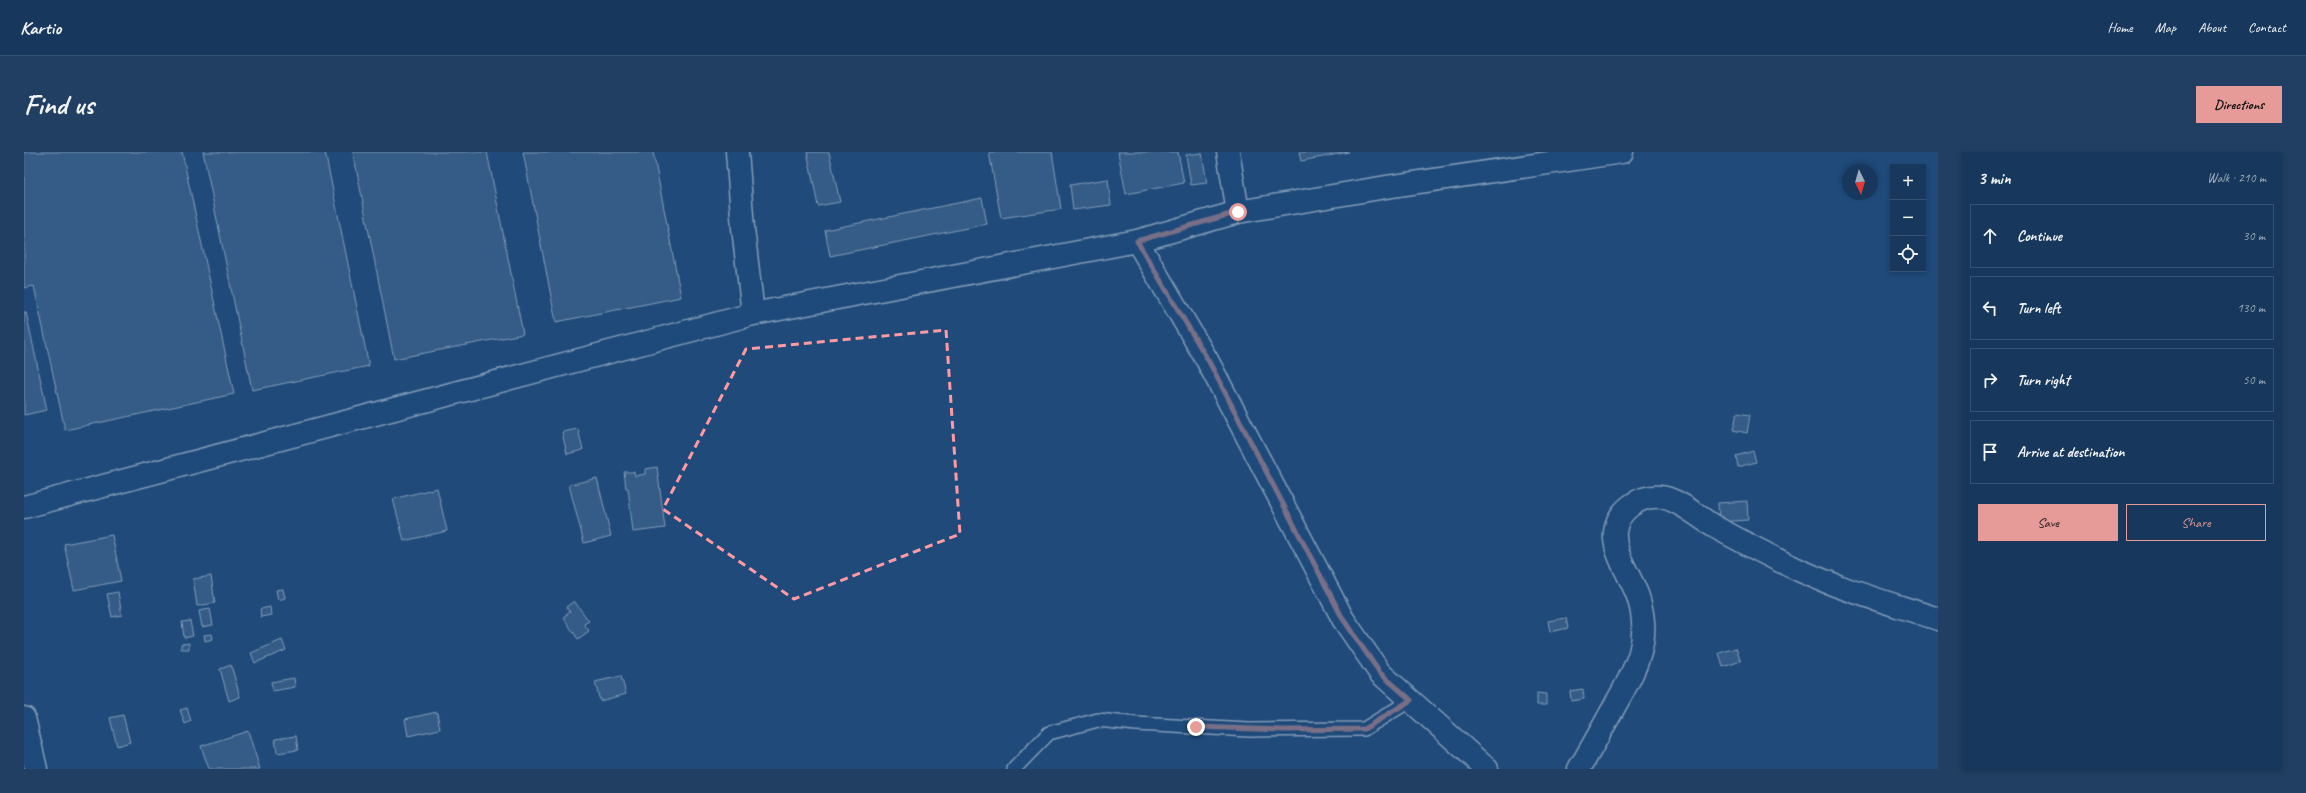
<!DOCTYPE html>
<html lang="en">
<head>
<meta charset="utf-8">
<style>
	body { margin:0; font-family:Caveat,sans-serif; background:#203f62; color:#f1f3f6 }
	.controls { position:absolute; right:12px; top:12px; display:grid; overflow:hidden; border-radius:0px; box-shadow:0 2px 6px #0003 }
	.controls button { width:36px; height:36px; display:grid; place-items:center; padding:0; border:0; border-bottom:1px solid #365272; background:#17385c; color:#f1f3f6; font:20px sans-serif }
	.compass { position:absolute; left:1818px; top:12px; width:36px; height:36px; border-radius:50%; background:#17385c; box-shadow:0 2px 6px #0003; rotate:175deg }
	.stop { position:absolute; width:12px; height:12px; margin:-9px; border:3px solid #e69b98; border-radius:50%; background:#fff }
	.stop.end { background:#e69b98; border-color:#fff; box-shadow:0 1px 4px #0008 }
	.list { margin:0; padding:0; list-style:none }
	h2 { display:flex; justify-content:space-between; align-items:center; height:52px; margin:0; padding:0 16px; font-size:17px }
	h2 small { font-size:13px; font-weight:400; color:#9eacbb }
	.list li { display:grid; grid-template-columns:26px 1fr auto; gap:12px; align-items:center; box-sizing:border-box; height:64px; margin:0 8px 8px; padding:0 8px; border:1px solid #365272; border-radius:0px }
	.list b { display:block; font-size:15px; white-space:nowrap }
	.list em { font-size:13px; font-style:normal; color:#9eacbb }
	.actions { display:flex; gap:8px; padding:12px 16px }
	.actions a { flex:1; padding:9px 0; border:1px solid #e69b98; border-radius:0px; text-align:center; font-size:14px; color:#e69b98 }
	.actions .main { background:#e69b98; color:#111 }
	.icon { flex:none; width:22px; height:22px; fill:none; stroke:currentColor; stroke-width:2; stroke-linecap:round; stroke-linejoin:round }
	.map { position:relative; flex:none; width:1914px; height:617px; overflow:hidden; border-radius:0px }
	header { display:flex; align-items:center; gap:24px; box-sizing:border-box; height:56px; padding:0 20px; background:#17385c; border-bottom:1px solid #365272 }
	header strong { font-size:19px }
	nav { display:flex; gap:22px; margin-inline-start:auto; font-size:14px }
	.intro { display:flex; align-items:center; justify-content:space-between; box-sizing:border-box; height:96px; padding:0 24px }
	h1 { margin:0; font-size:28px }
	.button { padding:10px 18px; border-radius:0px; background:#e69b98; color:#111; font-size:14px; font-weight:700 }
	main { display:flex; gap:24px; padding:0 24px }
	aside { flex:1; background:#17385c; border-radius:0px; box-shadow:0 2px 6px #0003 }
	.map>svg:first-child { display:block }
	.building { fill:#507197; stroke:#fff }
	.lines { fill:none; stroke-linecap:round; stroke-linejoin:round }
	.lane-casing { stroke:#fff; stroke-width:16 }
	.street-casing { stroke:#fff; stroke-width:25 }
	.lane { stroke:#1f4a7a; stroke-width:13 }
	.street { stroke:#1f4a7a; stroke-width:22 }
	.route { stroke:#e69b98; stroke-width:5 }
	.marked { fill:none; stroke:#ff9aa2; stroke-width:3; stroke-dasharray:8 5; stroke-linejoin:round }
</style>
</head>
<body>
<header>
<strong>Kartio</strong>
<nav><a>Home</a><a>Map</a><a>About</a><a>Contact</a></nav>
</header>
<div class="intro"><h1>Find us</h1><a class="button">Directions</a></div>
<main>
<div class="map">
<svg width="1914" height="617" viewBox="0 0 1914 617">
	<rect width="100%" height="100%" fill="#1f4a7a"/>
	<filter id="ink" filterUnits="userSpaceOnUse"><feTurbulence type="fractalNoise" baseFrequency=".025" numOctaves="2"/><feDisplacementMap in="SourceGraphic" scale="8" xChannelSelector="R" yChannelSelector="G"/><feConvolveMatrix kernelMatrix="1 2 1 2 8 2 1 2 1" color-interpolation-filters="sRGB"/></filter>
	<g filter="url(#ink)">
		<g class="building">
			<polygon points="0,0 158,0 210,242 41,278 10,134 0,136"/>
			<polygon points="179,0 301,0 345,214 228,238"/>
			<polygon points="329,0 463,0 499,182 370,207"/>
			<polygon points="499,0 629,0 657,145 532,170"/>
			<polygon points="783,0 805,0 816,50 794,54"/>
			<polygon points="965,0 1028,0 1037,57 977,66"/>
			<polygon points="1094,0 1154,0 1160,31 1102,42"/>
			<polygon points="1275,0 1325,0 1277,9"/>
			<polygon points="1178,1 1183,31 1167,33 1162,3"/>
			<polygon points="1084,27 1087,53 1049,58 1046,33"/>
			<polygon points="958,46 963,72 806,104 801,78"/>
			<polygon points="0,160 2,160 23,258 0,263"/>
			<polygon points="1713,261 1726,263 1723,281 1709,278"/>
			<polygon points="554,277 559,298 543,302 538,280"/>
			<polygon points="1729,299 1732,310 1714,315 1712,304"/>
			<polygon points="633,315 641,376 609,380 604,336 602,336 600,320 610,320 611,324 621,322 621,317"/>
			<polygon points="573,326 587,384 560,391 545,333"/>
			<polygon points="413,336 423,379 380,389 369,347"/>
			<polygon points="1723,349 1724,368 1695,370 1694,351"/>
			<polygon points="88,383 97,429 50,438 40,392"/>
			<polygon points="187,424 191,451 173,454 169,427"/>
			<polygon points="259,437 261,446 254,448 252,438"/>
			<polygon points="94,440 98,463 88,465 83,442"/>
			<polygon points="550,449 565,469 560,472 565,479 554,487 539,465 546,460 542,455"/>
			<polygon points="246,455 247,463 237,465 236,457"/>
			<polygon points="186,457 189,473 178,475 175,459"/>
			<polygon points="1542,466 1544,476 1526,480 1524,469"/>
			<polygon points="166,469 169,484 160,486 158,470"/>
			<polygon points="188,482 189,487 181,489 180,483"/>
			<polygon points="258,488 262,498 231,511 227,501"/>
			<polygon points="165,491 165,497 157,497 157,492"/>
			<polygon points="1712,496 1717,509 1699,515 1695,501"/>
			<polygon points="207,513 216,545 205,549 196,517"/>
			<polygon points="597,524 602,542 576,549 571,530"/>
			<polygon points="270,526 271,535 249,539 247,530"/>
			<polygon points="1559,537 1560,547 1547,549 1546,539"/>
			<polygon points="1513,541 1522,542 1522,553 1513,553"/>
			<polygon points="163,556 167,569 161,572 156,558"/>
			<polygon points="413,560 416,577 384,584 381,567"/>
			<polygon points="99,563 106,590 93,594 86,566"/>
			<polygon points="224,579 236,617 185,617 177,594"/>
			<polygon points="272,584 274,598 253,601 251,587"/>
		</g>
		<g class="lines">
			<g class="lane-casing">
				<polyline id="lane" points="990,617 1025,581 1074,568 1112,572 1225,578 1340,577 1387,548"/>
			</g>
			<g class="street-casing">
				<g id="street">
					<polyline points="713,0 719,76 729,162"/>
					<polyline points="1204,0 1214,60"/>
					<polyline points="1113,89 1183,208 1319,467 1356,521 1463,617"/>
					<polyline points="0,355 729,162 1113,89 1214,60 1362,35 1598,0"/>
					<polyline points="0,566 12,617"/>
					<path d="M1555 617C1567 597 1578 577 1589 557 1610 519 1628 492 1615 448 1609 426 1589 404 1591 380 1593 359 1615 343 1636 345 1653 346 1676 366 1691 375 1719 390 1748 406 1777 419 1821 439 1869 452 1914 467"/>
				</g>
			</g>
			<use href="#lane" class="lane"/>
			<use href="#street" class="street"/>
		</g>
	</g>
	<g class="lines" filter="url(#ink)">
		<polyline class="route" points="1172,575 1260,578 1340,577 1387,548 1356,521 1319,467 1184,208 1113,89 1214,60"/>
	</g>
	<path d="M0 0H1914V617H0ZM922 178 936 382 770 447 639 357 722 197Z" fill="#1f4a7a" fill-opacity=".55" fill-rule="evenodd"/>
	<path class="marked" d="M922 178 936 382 770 447 639 357 722 197Z"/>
</svg>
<div class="controls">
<button>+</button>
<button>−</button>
<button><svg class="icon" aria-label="locate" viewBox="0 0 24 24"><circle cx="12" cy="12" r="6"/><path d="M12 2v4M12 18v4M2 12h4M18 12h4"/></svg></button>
</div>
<svg class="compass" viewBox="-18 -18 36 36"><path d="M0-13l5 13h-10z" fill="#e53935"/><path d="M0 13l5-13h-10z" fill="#9eacbb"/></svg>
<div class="stop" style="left:1214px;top:60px"></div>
<div class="stop end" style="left:1172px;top:575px"></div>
</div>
<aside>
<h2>3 min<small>Walk · 210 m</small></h2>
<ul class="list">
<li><svg class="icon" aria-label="ahead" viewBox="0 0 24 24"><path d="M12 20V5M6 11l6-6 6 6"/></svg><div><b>Continue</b></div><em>30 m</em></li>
<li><svg class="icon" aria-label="left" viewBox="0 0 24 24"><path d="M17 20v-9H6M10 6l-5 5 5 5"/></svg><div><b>Turn left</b></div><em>130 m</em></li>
<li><svg class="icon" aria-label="right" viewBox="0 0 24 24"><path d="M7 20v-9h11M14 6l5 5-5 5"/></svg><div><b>Turn right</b></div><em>50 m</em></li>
<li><svg class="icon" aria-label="arrive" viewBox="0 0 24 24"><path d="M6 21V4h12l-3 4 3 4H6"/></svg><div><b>Arrive at destination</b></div></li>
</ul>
<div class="actions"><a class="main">Save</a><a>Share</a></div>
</aside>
</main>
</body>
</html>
